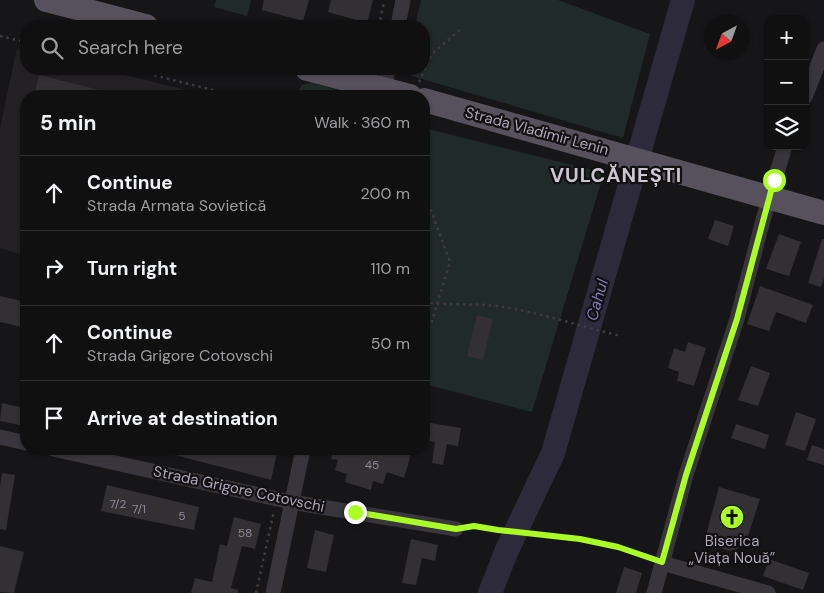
<!DOCTYPE html>
<html lang="en">
<head>
<meta charset="utf-8">
<style>
	body { margin:0; font-family:"DM Sans",sans-serif; background:#19191a; color:#f1f3f6 }
	.controls { position:absolute; right:15px; top:15px; display:grid; overflow:hidden; border-radius:10px; box-shadow:0 1px 4px #0004 }
	.controls button { width:45px; height:45px; display:grid; place-items:center; padding:0; border:0; border-bottom:1px solid #303031; background:#101011; color:#f1f3f6; font:25px sans-serif }
	.compass { position:absolute; left:704px; top:15px; width:45px; height:45px; border-radius:50%; background:#101011; box-shadow:0 1px 4px #0004; rotate:221deg }
	.stop { position:absolute; width:15px; height:15px; margin:-11px; border:4px solid #a9ff25; border-radius:50%; background:#fff }
	.stop.end { background:#a9ff25; border-color:#fff; box-shadow:0 1px 5px #0008 }
	.list { margin:0; padding:0; list-style:none }
	h2 { display:flex; justify-content:space-between; align-items:center; height:65px; margin:0; padding:0 20px; font-size:21px }
	h2 small { font-size:16px; font-weight:400; color:#9c9d9f }
	.list li { display:grid; grid-template-columns:32px 1fr auto; gap:15px; align-items:center; box-sizing:border-box; height:75px; padding:0 20px; border-top:1px solid #303031 }
	.list b { display:block; font-size:19px; white-space:nowrap }
	.list p { margin:0; font-size:16px; white-space:nowrap; color:#9c9d9f }
	.list em { font-size:16px; font-style:normal; color:#9c9d9f }
	.icon { flex:none; width:28px; height:28px; fill:none; stroke:currentColor; stroke-width:2; stroke-linecap:round; stroke-linejoin:round }
	.map { position:relative; flex:none; width:824px; height:593px; overflow:hidden }
	.search { position:absolute; background:#101011; box-shadow:0 1px 4px #0004; left:20px; top:20px; width:410px; height:55px; display:flex; align-items:center; gap:12px; box-sizing:border-box; padding:0 18px; border-radius:20px; color:#9c9d9f; font-size:19px }
	.panel { position:absolute; background:#101011; box-shadow:0 1px 4px #0004; left:20px; top:90px; width:410px; height:365px; border-radius:20px }
	.map>svg:first-child { display:block }
	.built { fill:#232124 }
	.green { fill:#202a28 }
	.lines { fill:none; stroke-linecap:round; stroke-linejoin:round }
	.river { stroke:#2d2a3c; stroke-width:24 }
	.building { fill:#323033 }
	.path { stroke:#3f3b43; stroke-width:2.5; stroke-dasharray:2.5 4; stroke-linecap:butt }
	.minor { stroke:#39353c; stroke-width:15 }
	.primary { stroke:#56515c; stroke-width:24 }
	.route { stroke:#a9ff25; stroke-width:6 }
	.labels { text-anchor:middle; dominant-baseline:central; stroke-width:4.5; stroke-linejoin:round; paint-order:stroke }
	.number-label { font-size:12px; fill:#8e8897 }
	.street-label { font-size:15px; fill:#ada5b8; stroke:#111012 }
	.poi-label { font-size:15px; fill:#ada5b8; stroke:#111012 }
	.water-label { font-size:16px; font-style:italic; fill:#8579b7; stroke:#111012 }
	.district-label { font-size:20px; font-weight:bold; letter-spacing:1px; fill:#cdc7d4; stroke:#111012 }
</style>
</head>
<body>
<div class="map">
<svg width="824" height="593" viewBox="0 0 824 593">
	<rect width="100%" height="100%" fill="#161517"/>
	<polygon class="built" points="17,48 26,51 26,69 100,69 211,96 26,96 26,256 0,248 0,128"/>
	<g class="green">
		<polygon points="216,0 251,0 247,16 214,7"/>
		<polygon points="421,0 558,0 650,34 623,138 405,74 406,69 424,69 424,26 415,26"/>
		<polygon points="312,83 358,96 295,96 302,85"/>
		<polygon points="424,128 604,173 532,412 424,384"/>
	</g>
	<g class="lines">
		<polyline class="river" points="490,593 507,550 553,453 683,0"/>
	</g>
	<g class="building">
		<polygon points="264,0 309,0 303,21 262,10"/>
		<polygon points="331,0 373,0 367,23 328,12"/>
		<polygon points="39,75 107,92 106,96 34,96"/>
		<polygon points="715,220 734,226 728,246 708,239"/>
		<polygon points="779,234 801,242 789,276 766,269"/>
		<polygon points="822,239 824,239 824,278 821,287 808,283"/>
		<polygon points="760,286 813,305 806,323 776,312 769,331 747,324"/>
		<polygon points="0,296 26,302 26,328 0,322"/>
		<polygon points="477,315 493,319 483,360 467,356"/>
		<polygon points="688,342 706,348 694,386 677,381 679,372 668,368 674,348 685,352"/>
		<polygon points="751,366 770,373 758,406 738,400"/>
		<polygon points="2,403 24,408 20,425 0,421"/>
		<polygon points="796,412 816,419 805,451 785,445"/>
		<polygon points="424,422 461,428 458,446 447,444 443,465 432,463 435,442 424,440"/>
		<polygon points="736,424 769,435 765,449 731,438"/>
		<polygon points="812,445 824,449 824,465 807,460"/>
		<polygon points="164,449 278,449 271,480 163,452"/>
		<polygon points="334,449 394,449 411,454 404,478 387,472 383,484 373,481 371,490 345,482 347,474 335,470 338,460 331,459"/>
		<polygon points="2,473 15,475 6,530 0,529 0,486"/>
		<polygon points="107,485 199,507 194,530 101,511"/>
		<polygon points="719,487 760,499 748,536 740,547 735,550 729,551 704,543"/>
		<polygon points="234,517 261,524 255,549 242,546 231,588 238,590 238,593 191,593 195,578 212,582 220,544 227,546"/>
		<polygon points="315,530 334,535 326,572 307,568"/>
		<polygon points="411,539 438,545 435,561 422,558 416,585 402,583"/>
		<polygon points="0,546 24,552 14,593 0,592"/>
		<polygon points="769,559 809,573 803,590 763,576"/>
		<polygon points="624,567 642,573 636,593 616,593"/>
	</g>
	<g class="lines">
		<g class="path">
			<polyline points="379,26 384,2"/>
			<polyline points="0,36 26,42"/>
			<polyline points="129,69 237,96"/>
			<polyline points="419,82 432,54 462,28"/>
			<polyline points="424,191 450,262 431,324 424,322"/>
			<path d="M424 302C448 306 472 303 497 306 539 312 579 326 621 336"/>
			<polyline points="470,526 474,526 498,531 580,539 618,547 651,559"/>
			<polyline points="256,593 274,511"/>
		</g>
		<g class="minor">
			<polyline points="398,26 403,0"/>
			<polyline points="383,96 388,69"/>
			<polyline points="805,97 824,49"/>
			<polyline points="0,437 26,443"/>
			<polyline points="53,449 291,502 456,529"/>
			<polyline points="662,563 768,593"/>
			<polyline points="273,593 303,449"/>
			<polyline points="654,593 686,475 737,319 763,220 785,146"/>
		</g>
		<g class="primary">
			<polyline points="46,0 146,26"/>
			<polyline points="307,69 410,96"/>
			<polyline points="424,100 824,213"/>
		</g>
	</g>
	<g class="lines">
		<polyline class="route" points="355,512 456,529 474,526 498,530 580,539 618,547 662,562 686,475 737,319 774,180"/>
	</g>
	<defs>
		<g id="church-disc" transform="scale(1.25)"><circle r="9.5" fill="#a9ff25" stroke="#111012"/><path d="M-1.2-6h2.4v3.5h3.3v2.4h-3.3V6h-2.4V-.1h-3.3v-2.4h3.3Z" fill="#111"/></g>
	</defs>
	<g fill-rule="evenodd">
		<use href="#church-disc" x="732" y="517"/>
	</g>
	<g class="labels">
		<g class="number-label">
			<text x="372" y="465">45</text>
			<text x="118" y="504">7/2</text>
			<text x="139" y="509">7/1</text>
			<text x="182" y="516">5</text>
			<text x="245" y="533">58</text>
		</g>
		<g class="street-label">
			<text transform="translate(537 131) rotate(15)">Strada Vladimir Lenin</text>
			<text transform="translate(239 489) rotate(12)">Strada Grigore Cotovschi</text>
		</g>
		<g class="poi-label">
			<text x="732" y="541">Biserica<tspan x="732" dy="17">„Viața Nouă”</tspan></text>
		</g>
		<g class="water-label">
			<text transform="translate(597 300) rotate(-74)">Cahul</text>
		</g>
		<g class="district-label">
			<text x="616" y="175">VULCĂNEȘTI</text>
		</g>
	</g>
</svg>
<div class="controls">
<button>+</button>
<button>−</button>
<button><svg class="icon" aria-label="layers" viewBox="0 0 24 24"><path d="M12 4l9 5-9 5-9-5zM3 14l9 5 9-5"/></svg></button>
</div>
<svg class="compass" viewBox="-18 -18 36 36"><path d="M0-13l5 13h-10z" fill="#e53935"/><path d="M0 13l5-13h-10z" fill="#9c9d9f"/></svg>
<div class="stop" style="left:774px;top:180px"></div>
<div class="stop end" style="left:355px;top:512px"></div>
<div class="search"><svg class="icon" aria-label="search" viewBox="0 0 24 24"><circle cx="10" cy="10" r="6"/><path d="M15 15l6 6"/></svg>Search here</div>
<section class="panel">
<h2>5 min<small>Walk · 360 m</small></h2>
<ul class="list">
<li><svg class="icon" aria-label="ahead" viewBox="0 0 24 24"><path d="M12 20V5M6 11l6-6 6 6"/></svg><div><b>Continue</b><p>Strada Armata Sovietică</p></div><em>200 m</em></li>
<li><svg class="icon" aria-label="right" viewBox="0 0 24 24"><path d="M7 20v-9h11M14 6l5 5-5 5"/></svg><div><b>Turn right</b></div><em>110 m</em></li>
<li><svg class="icon" aria-label="ahead" viewBox="0 0 24 24"><path d="M12 20V5M6 11l6-6 6 6"/></svg><div><b>Continue</b><p>Strada Grigore Cotovschi</p></div><em>50 m</em></li>
<li><svg class="icon" aria-label="arrive" viewBox="0 0 24 24"><path d="M6 21V4h12l-3 4 3 4H6"/></svg><div><b>Arrive at destination</b></div></li>
</ul>
</section>
</div>
</body>
</html>
